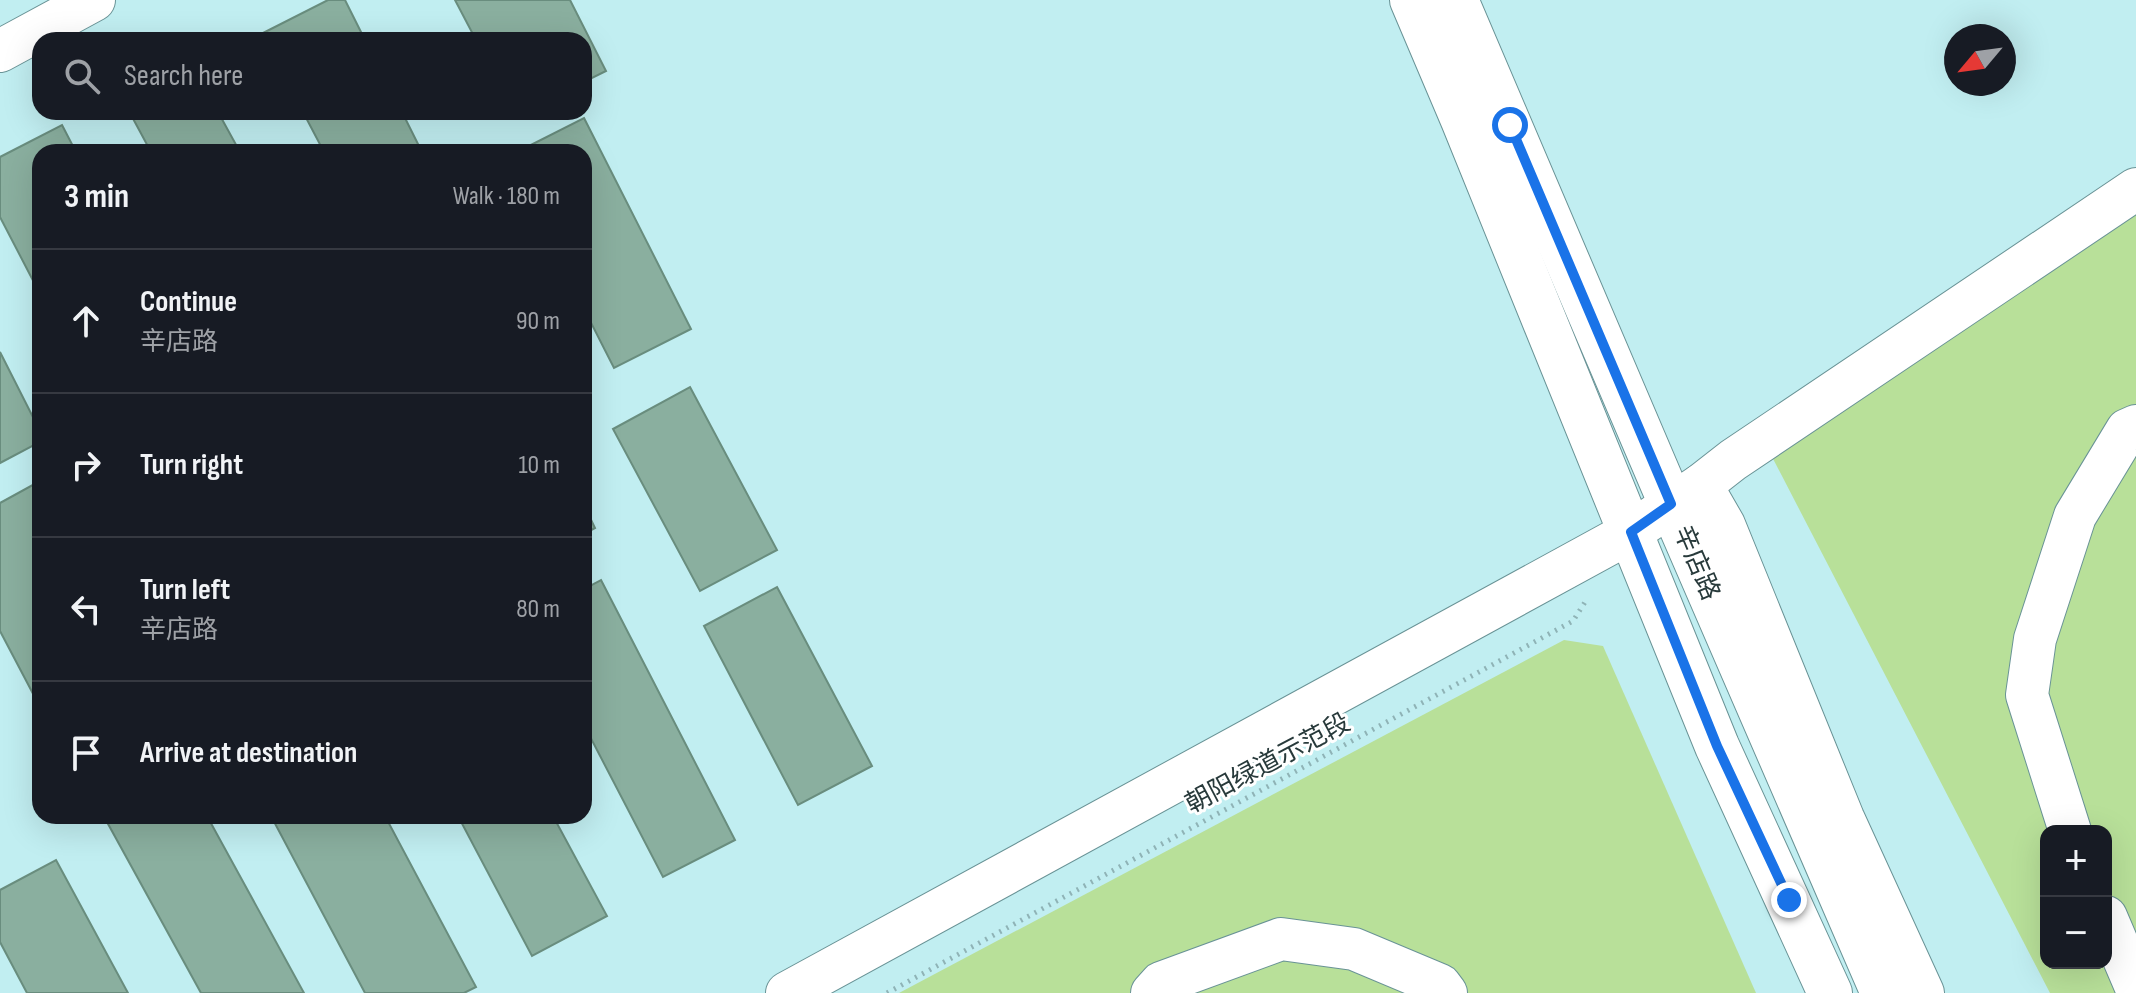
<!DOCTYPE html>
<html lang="en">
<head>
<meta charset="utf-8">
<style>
	body { margin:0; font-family:"Sofia Sans Condensed","Noto Sans SC",sans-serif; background:#242831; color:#f1f3f6 }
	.controls { position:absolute; right:24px; bottom:24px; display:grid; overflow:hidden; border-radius:16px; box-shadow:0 8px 32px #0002 }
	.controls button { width:72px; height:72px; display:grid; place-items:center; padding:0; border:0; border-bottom:2px solid #363941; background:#171b24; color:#f1f3f6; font:40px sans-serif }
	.compass { position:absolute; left:1944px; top:24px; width:72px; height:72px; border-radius:50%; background:#171b24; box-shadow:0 8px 32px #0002; rotate:241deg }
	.stop { position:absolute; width:24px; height:24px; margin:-18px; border:6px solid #1a73e8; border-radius:50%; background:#fff }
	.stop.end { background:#1a73e8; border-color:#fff; box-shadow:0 2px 8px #0008 }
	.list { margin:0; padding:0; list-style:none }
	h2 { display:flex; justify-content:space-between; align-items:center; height:104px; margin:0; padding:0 32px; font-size:34px }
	h2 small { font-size:26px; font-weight:400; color:#9ea1a6 }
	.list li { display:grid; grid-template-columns:52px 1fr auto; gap:24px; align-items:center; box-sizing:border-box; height:144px; padding:0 32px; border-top:2px solid #363941 }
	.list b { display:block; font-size:30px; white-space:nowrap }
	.list p { margin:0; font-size:26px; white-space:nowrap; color:#9ea1a6 }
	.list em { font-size:26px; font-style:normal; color:#9ea1a6 }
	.icon { flex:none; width:44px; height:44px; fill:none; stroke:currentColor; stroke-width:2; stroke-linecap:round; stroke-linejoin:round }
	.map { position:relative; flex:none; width:2136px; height:993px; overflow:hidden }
	.search { position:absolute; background:#171b24; box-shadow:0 8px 32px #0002; left:32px; top:32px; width:560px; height:88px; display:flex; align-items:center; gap:20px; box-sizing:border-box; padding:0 28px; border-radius:24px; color:#9ea1a6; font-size:30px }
	.panel { position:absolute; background:#171b24; box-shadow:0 8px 32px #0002; left:32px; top:144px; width:560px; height:680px; border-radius:24px }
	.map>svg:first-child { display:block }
	.green { fill:#b8e099; fill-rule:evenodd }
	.building { fill:#8aaf9f; stroke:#698d7e; stroke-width:2 }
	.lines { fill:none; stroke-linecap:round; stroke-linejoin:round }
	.minor-casing { stroke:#699396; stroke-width:44 }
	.major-casing { stroke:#699396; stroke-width:46 }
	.path { stroke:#8fb3b6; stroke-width:5; stroke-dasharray:2 6; stroke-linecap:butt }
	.minor { stroke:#fff; stroke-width:42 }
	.major { stroke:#fff; stroke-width:44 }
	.route { stroke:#1a73e8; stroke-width:10 }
	.labels { text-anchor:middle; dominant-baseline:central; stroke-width:6; stroke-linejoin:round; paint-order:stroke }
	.street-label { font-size:26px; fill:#283a3b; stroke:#fff }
</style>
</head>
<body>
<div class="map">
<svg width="2136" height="993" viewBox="0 0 2136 993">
	<rect width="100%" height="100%" fill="#c1eef1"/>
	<g class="green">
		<path d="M2136 207V993H2050L1769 451ZM2046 831H2106V963H2046Z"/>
		<polygon points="1564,640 1603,646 1756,993 899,993"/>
	</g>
	<g class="building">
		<polygon points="328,0 345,0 365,40 267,40 263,33"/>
		<polygon points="455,0 570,0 606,71 584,82 584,40 476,40"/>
		<polygon points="133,112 218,112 240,152 151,152 130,113"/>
		<polygon points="303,112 402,112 422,152 324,152"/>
		<polygon points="584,118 691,329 614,368 584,309 584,152 517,152"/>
		<polygon points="62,125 76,152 40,152 40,294 0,217 0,157"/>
		<polygon points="0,352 40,431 40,442 0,463"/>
		<polygon points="690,387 777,550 700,591 613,429"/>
		<polygon points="40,481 40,707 0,631 0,503"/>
		<polygon points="584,505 595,528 584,534"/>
		<polygon points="601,580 735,840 663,877 584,725 584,589"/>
		<polygon points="777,587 872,766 798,805 704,626"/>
		<polygon points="117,816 207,816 304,993 201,993 107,822"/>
		<polygon points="271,816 385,816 476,987 464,993 365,993"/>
		<polygon points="458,816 553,816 607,916 532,956"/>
		<polygon points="56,860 128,993 27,993 0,942 0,890"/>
	</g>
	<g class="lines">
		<g class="minor-casing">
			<g id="minor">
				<polyline points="0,51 94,0"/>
				<polyline points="1701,485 1724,525 1843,818 1923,993"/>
				<polyline points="2070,831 2027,695 2035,639 2075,516 2127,430 2136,426"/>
				<polyline points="2106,917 2136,987"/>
				<polyline points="787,993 1631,532 1701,485 1733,460 2136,189"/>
				<polyline points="1152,993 1161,983 1281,939 1354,949 1440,985 1446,993"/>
			</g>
		</g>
		<g class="major-casing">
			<g id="major">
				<polyline points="1412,0 1463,120 1717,746 1830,993"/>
				<polyline points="1456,0 1671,504 1883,993"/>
			</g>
		</g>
		<polyline class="path" points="887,993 1573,621 1587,599"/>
		<use href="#minor" class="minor"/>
		<use href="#major" class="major"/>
	</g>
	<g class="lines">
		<polyline class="route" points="1510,125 1671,504 1631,532 1717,746 1789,900"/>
	</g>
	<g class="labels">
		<g class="street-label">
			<text transform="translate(1696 563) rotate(67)">辛店路</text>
			<text transform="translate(1268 764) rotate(-28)">朝阳绿道示范段</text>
		</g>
	</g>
</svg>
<div class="controls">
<button>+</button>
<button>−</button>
</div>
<svg class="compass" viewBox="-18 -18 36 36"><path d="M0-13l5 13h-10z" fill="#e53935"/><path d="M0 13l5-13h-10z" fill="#9ea1a6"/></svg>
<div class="stop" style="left:1510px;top:125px"></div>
<div class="stop end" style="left:1789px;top:900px"></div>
<div class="search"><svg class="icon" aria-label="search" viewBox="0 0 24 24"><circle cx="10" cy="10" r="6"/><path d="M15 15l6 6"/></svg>Search here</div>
<section class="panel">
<h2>3 min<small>Walk · 180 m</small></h2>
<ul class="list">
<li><svg class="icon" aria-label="ahead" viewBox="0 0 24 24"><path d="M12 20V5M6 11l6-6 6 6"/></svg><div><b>Continue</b><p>辛店路</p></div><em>90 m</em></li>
<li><svg class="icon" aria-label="right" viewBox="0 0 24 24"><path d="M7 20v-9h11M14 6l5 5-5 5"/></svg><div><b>Turn right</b></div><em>10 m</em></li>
<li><svg class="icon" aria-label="left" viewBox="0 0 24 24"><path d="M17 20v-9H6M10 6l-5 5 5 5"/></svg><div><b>Turn left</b><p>辛店路</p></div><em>80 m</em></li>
<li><svg class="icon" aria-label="arrive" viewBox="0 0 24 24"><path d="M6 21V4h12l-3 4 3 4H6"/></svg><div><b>Arrive at destination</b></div></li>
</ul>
</section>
</div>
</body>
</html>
